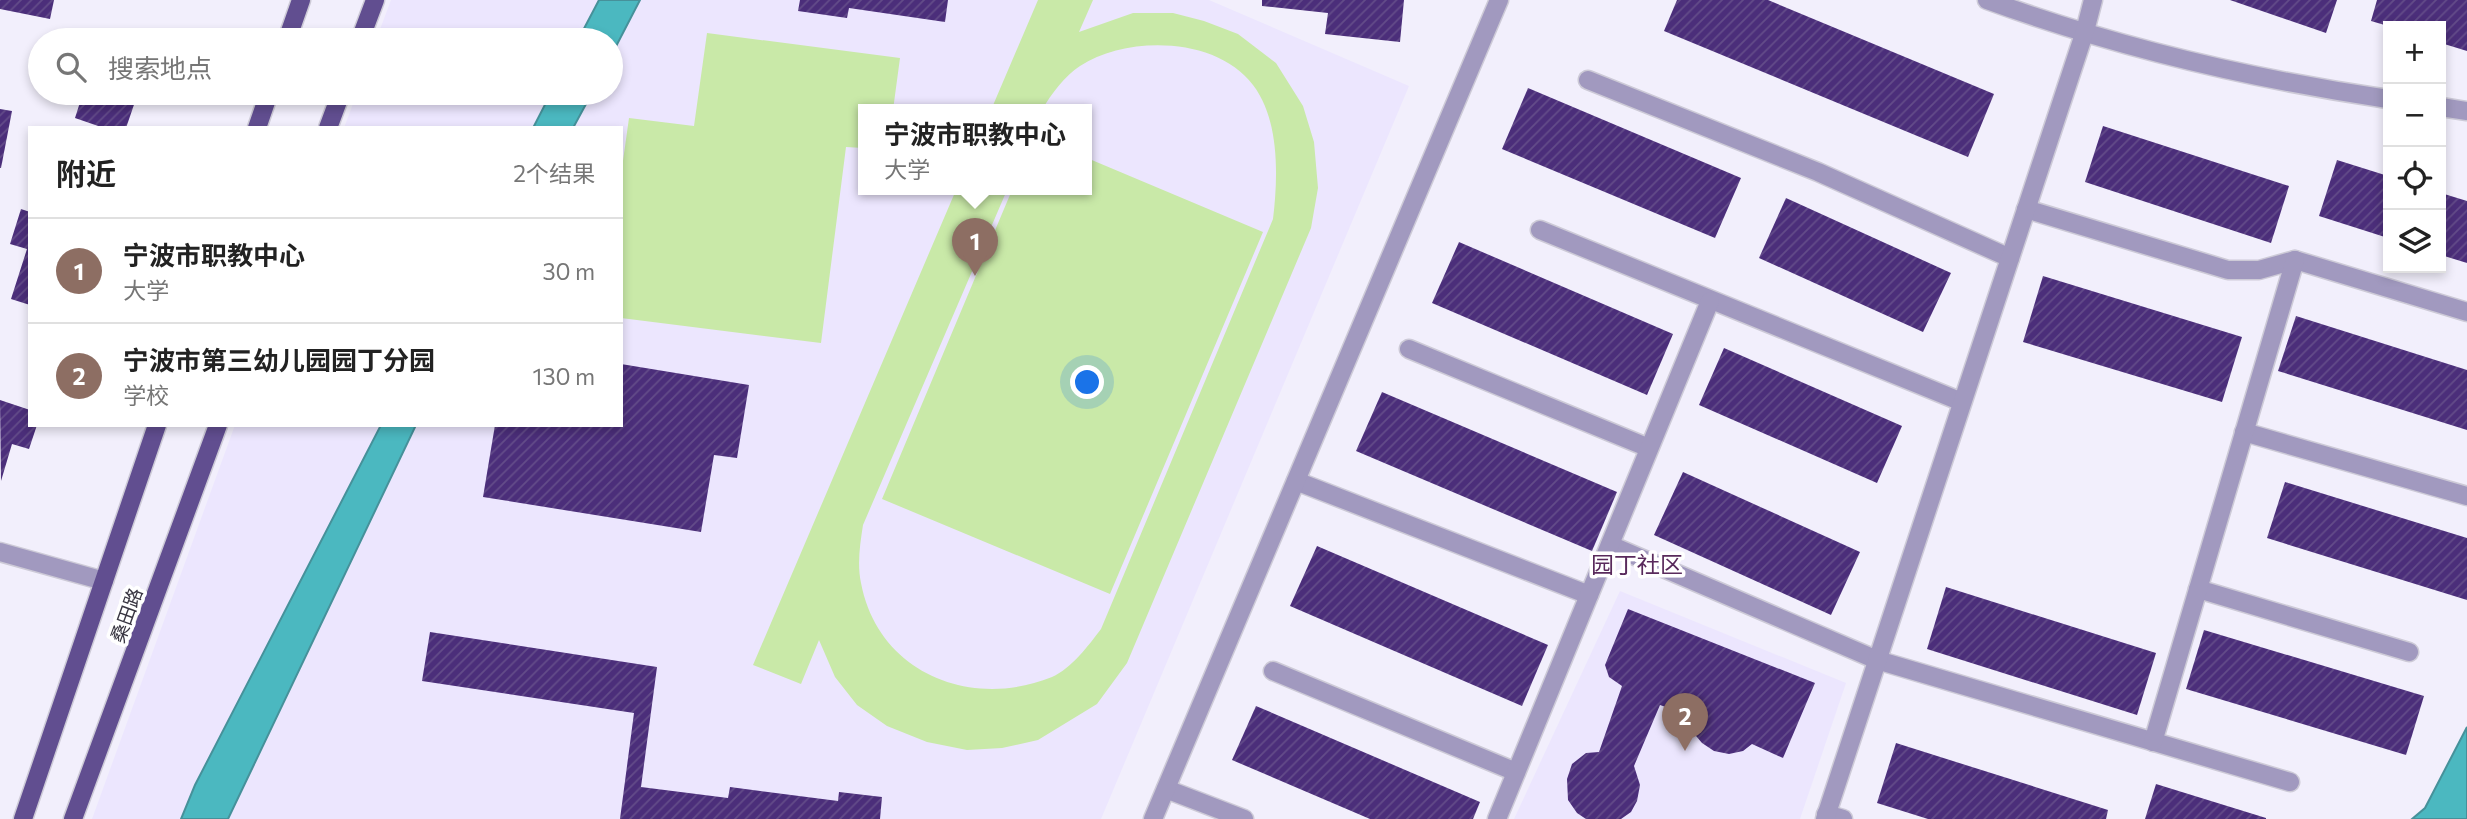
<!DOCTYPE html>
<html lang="zh">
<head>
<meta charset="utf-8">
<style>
	body { margin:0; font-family:Commissioner,"Noto Sans SC",sans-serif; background:#f2f2f2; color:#222 }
	.controls { position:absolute; right:21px; top:21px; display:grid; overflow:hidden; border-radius:0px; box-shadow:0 4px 10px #0003 }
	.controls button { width:63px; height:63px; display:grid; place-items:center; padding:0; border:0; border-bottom:2px solid #e0e0e0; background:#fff; color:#222; font:35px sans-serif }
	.you { position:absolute; left:1088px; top:383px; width:24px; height:24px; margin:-18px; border:5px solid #fff; border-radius:50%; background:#1a73e8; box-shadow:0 0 0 10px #1a73e833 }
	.badge { display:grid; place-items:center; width:46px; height:46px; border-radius:50%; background:#b45309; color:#fff; font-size:23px; font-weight:700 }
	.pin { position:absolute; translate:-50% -58px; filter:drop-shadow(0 2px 4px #0008) }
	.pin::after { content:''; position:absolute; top:37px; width:24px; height:21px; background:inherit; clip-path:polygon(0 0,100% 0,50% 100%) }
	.popup { position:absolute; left:858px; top:104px; width:234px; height:91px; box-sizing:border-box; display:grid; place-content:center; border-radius:0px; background:#fff; filter:drop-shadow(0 2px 5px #0005); font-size:23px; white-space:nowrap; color:#767676 }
	.popup b { font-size:26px; color:#222 }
	.popup::after { content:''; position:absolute; left:50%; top:100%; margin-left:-14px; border:14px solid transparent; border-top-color:#fff }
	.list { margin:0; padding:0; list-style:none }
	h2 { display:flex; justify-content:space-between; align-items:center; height:91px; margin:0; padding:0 28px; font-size:30px }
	h2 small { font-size:23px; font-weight:400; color:#767676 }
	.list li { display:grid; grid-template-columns:46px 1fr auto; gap:21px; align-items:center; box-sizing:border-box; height:105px; padding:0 28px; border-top:2px solid #e0e0e0 }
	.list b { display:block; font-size:26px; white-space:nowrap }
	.list p { margin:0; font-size:23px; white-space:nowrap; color:#767676 }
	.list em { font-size:23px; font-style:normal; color:#767676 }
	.icon { flex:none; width:38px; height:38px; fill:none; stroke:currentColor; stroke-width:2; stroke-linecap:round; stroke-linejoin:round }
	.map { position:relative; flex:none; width:2467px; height:819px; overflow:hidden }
	.search { position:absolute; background:#fff; box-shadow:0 4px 10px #0003; left:28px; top:28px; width:595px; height:77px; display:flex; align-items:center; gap:18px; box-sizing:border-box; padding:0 24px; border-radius:38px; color:#767676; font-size:26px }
	.panel { position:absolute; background:#fff; box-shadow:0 4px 10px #0003; left:28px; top:126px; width:595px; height:301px; border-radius:0px }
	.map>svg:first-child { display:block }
	.built { fill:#ece6fe; fill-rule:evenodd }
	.green { fill:#c9e9a8 }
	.water { fill:#4bb8c0; stroke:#46919a; stroke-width:2 }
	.building { fill:url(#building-hatch) }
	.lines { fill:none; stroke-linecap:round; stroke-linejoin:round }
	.minor-casing { stroke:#cdcad7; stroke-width:21 }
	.major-casing { stroke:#cdcad7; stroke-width:21 }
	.minor { stroke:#a199bf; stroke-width:18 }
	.major { stroke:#614e90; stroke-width:18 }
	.labels { text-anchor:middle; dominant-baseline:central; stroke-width:7; stroke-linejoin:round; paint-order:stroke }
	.street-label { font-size:19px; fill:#393642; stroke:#fff }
	.quarter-label { font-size:23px; fill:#592a5c; stroke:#fff }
</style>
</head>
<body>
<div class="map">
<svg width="2467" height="819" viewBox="0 0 2467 819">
	<defs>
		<pattern id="building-hatch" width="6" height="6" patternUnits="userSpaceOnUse" patternTransform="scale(1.75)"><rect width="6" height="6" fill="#4b2e7a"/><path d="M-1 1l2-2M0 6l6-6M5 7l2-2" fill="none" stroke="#634c89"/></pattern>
	</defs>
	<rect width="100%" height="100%" fill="#f2effc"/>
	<g class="built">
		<path d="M391 0H1209L1409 86 1101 819H92L235 425H621V128H344L357 93H611V40H376ZM863 110H1087V190H863Z"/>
		<polygon points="1620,591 1846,683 1800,819 1514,819"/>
	</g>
	<g class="green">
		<path d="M1038 0H1093L1079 32 1133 13H1173L1204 21 1238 34 1276 63 1303 106 1314 142 1318 188 1311 228 1127 663 1097 704 1038 740 1002 748 967 750 927 742 887 726 857 705 835 677 819 640 801 684 753 665 956 190H1007L863 525C860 544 857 564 861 583 878 673 971 710 1052 677 1072 668 1088 646 1101 629L1273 219C1278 178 1280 120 1253 85 1217 37 1128 35 1080 66 1065 76 1051 94 1042 110H991Z"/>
		<polygon points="707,33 900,58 893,110 863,110 863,148 846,147 821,343 621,318 621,175 629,118 694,126"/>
		<polygon points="1087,158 1263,232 1110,594 882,499 1012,190 1087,190"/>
	</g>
	<g class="water">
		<polygon points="599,0 640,0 611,56 611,40 578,40"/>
		<polygon points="551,93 592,93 573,128 533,128"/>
		<polygon points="381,425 416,425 228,819 181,819 195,785"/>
		<polygon points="2467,727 2467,819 2412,819 2425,808"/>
	</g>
	<g class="building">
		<polygon points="0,0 54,0 50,19 0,9"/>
		<polygon points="800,0 948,0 945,22 849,8 847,18 798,11"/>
		<polygon points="1262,0 1404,0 1400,42 1325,34 1328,13 1262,6"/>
		<polygon points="1677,0 1768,0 1994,94 1968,157 1664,31"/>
		<polygon points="2230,0 2337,0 2326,33"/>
		<polygon points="2377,0 2467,0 2467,51 2441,43 2441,26 2388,26 2371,21"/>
		<polygon points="85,28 121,40 81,40"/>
		<polygon points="1528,88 1741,178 1715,238 1502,149"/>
		<polygon points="83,93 138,93 126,128 104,128 75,118"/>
		<polygon points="0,109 12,111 1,168 0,168"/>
		<polygon points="2103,126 2289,186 2271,243 2085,182"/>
		<polygon points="2337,160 2388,176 2388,238 2319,216"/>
		<polygon points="2441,193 2467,201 2467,263 2441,255"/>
		<polygon points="1786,198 1951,273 1923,332 1759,258"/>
		<polygon points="21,209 30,212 30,305 11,299 27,249 10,244"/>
		<polygon points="1459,242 1673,334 1647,395 1432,303"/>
		<polygon points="2043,276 2242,337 2222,402 2023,342"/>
		<polygon points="2296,316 2467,370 2467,430 2278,371"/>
		<polygon points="1724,348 1902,426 1877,483 1699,405"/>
		<polygon points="621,364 749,385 737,458 714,455 701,532 483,497 495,425 621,425"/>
		<polygon points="1382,392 1617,492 1592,551 1356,451"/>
		<polygon points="0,400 30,410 30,425 37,425 29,449 12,444 1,481"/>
		<polygon points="1683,472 1860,552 1831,615 1654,535"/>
		<polygon points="2285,482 2467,538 2467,600 2267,538"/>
		<polygon points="1317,546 1548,645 1522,706 1290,606"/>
		<polygon points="1946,587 2156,653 2137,715 1927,649"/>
		<polygon points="1628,609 1815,683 1783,758 1752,744 1743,751 1729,754 1714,751 1702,743 1691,730 1688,715 1660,705 1634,766 1640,785 1637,801 1631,812 1621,819 1586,819 1577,813 1568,800 1567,779 1572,764 1586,753 1599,752 1622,686 1609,677 1605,665"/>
		<polygon points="2204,630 2424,696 2406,755 2186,689"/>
		<polygon points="430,632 657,667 641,787 728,798 730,787 838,801 839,792 882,797 880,819 620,819 634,713 422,681"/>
		<polygon points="1256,706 1480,802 1473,819 1370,819 1232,760"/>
		<polygon points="1896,743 2108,810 2106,819 1928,819 1877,803"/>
		<polygon points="2156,784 2266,818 2266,819 2145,819"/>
	</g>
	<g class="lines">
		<g class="minor-casing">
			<g id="minor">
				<path d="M1987 0C2116 47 2252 79 2388 99"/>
				<polyline points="1588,80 1818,172 2010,258"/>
				<polyline points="2441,107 2467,111"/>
				<polyline points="2026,209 2228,270 2259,270 2295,260 2467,312"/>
				<polyline points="1540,230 1962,402"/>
				<polyline points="1409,349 1649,448"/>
				<polyline points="2244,432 2467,496"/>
				<polyline points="1296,481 1589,595"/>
				<polyline points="1610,545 1877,660 2290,782"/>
				<polyline points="0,552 104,581"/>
				<polyline points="2198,589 2409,652"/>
				<polyline points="1273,671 1516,772"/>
				<polyline points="2153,742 2295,260"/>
				<polyline points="1166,789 1244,819"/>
				<polyline points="1826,814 1843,819"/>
				<polyline points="1153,819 1499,0"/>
				<polyline points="1497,819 1710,301"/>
				<polyline points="1825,819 2085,31 2093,0"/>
			</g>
		</g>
		<g class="major-casing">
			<g id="major">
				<polyline points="287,40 301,0"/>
				<polyline points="360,40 375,0"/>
				<polyline points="257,128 269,93"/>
				<polyline points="328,128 341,93"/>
				<polyline points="23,819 157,425"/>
				<polyline points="73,819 218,425"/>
			</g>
		</g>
		<use href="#minor" class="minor"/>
		<use href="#major" class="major"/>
	</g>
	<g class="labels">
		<g class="street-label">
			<text transform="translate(126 615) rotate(-70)">桑田路</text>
		</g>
		<g class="quarter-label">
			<text x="1637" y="564">园丁社区</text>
		</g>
	</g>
</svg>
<div class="controls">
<button>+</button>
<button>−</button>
<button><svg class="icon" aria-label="locate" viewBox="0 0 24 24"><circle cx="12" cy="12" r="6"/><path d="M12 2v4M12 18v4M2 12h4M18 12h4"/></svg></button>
<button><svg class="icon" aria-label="layers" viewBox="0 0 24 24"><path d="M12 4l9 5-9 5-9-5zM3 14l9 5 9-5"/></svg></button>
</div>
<div class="you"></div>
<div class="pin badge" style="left:975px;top:276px;background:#8d6e63">1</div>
<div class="popup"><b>宁波市职教中心</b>大学</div>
<div class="pin badge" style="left:1685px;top:751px;background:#8d6e63">2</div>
<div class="search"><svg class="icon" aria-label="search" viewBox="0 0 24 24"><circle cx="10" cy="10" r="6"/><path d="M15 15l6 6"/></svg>搜索地点</div>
<section class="panel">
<h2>附近<small>2个结果</small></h2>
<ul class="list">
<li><span class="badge" style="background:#8d6e63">1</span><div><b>宁波市职教中心</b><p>大学</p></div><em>30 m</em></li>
<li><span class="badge" style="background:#8d6e63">2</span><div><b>宁波市第三幼儿园园丁分园</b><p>学校</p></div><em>130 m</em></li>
</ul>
</section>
</div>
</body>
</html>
